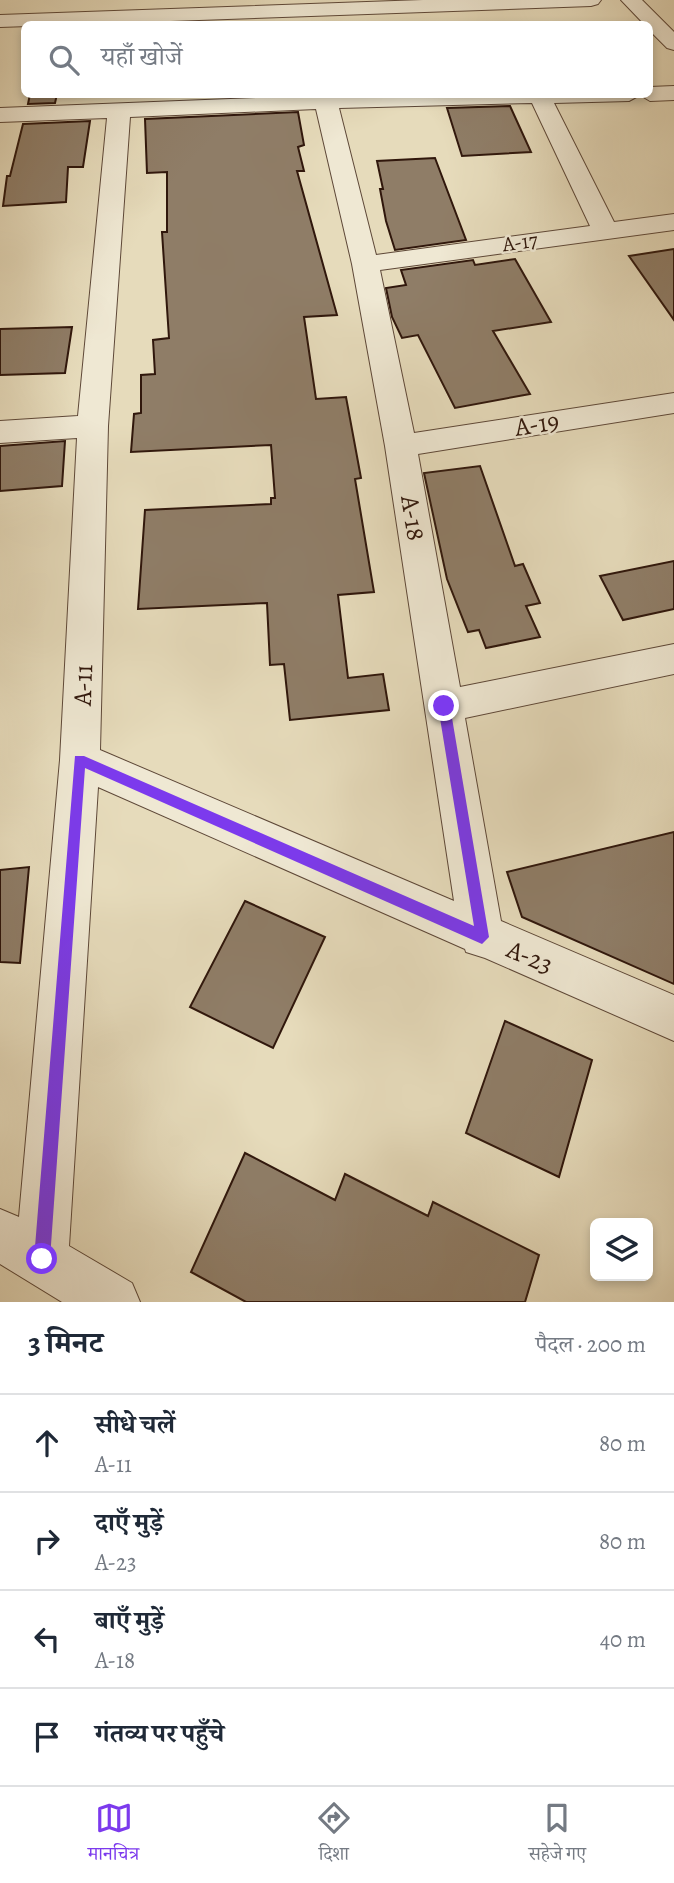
<!DOCTYPE html>
<html lang="hi">
<head>
<meta charset="utf-8">
<style>
	body { margin:0; font-family:Alegreya,"Noto Serif Devanagari",serif; background:#f2f2f3; color:#1f2937 }
	.controls { position:absolute; right:21px; bottom:21px; display:grid; overflow:hidden; border-radius:10px; box-shadow:0 4px 10px #0003 }
	.controls button { width:63px; height:63px; display:grid; place-items:center; padding:0; border:0; border-bottom:2px solid #e0e1e3; background:#fff; color:#1f2937; font:35px sans-serif }
	.stop { position:absolute; width:21px; height:21px; margin:-16px; border:5px solid #7c3aed; border-radius:50%; background:#fff }
	.stop.end { background:#7c3aed; border-color:#fff; box-shadow:0 2px 7px #0008 }
	.list { margin:0; padding:0; list-style:none }
	h2 { display:flex; justify-content:space-between; align-items:center; height:91px; margin:0; padding:0 28px; font-size:30px }
	h2 small { font-size:23px; font-weight:400; color:#747a83 }
	.list li { display:grid; grid-template-columns:46px 1fr auto; gap:21px; align-items:center; box-sizing:border-box; height:98px; padding:0 28px; border-top:2px solid #e0e1e3 }
	.list b { display:block; font-size:26px; white-space:nowrap }
	.list p { margin:0; font-size:23px; white-space:nowrap; color:#747a83 }
	.list em { font-size:23px; font-style:normal; color:#747a83 }
	.icon { flex:none; width:38px; height:38px; fill:none; stroke:currentColor; stroke-width:2; stroke-linecap:round; stroke-linejoin:round }
	.map { position:relative; flex:none; width:674px; height:1302px; overflow:hidden }
	.search { position:absolute; background:#fff; box-shadow:0 4px 10px #0003; left:21px; right:21px; top:21px; height:77px; display:flex; align-items:center; gap:18px; box-sizing:border-box; padding:0 24px; border-radius:10px; color:#747a83; font-size:26px }
	.sheet { height:483px; background:#fff }
	nav { display:flex; justify-content:space-around; align-items:center; box-sizing:border-box; height:98px; border-top:2px solid #e0e1e3; background:#fff; font-size:19px; color:#747a83 }
	nav a { display:grid; justify-items:center; gap:4px }
	nav .on { color:#7c3aed }
	.map>svg:first-child { display:block }
	.building { fill:#8f7d67; stroke:#30170c; stroke-width:2 }
	.lines { fill:none; stroke-linecap:round; stroke-linejoin:round }
	.minor-casing { stroke:#5e4838; stroke-width:2 }
	.minor { fill:#efe8d3; fill-rule:evenodd }
	.route { fill:#7c3aed }
	.labels { text-anchor:middle; dominant-baseline:central; stroke-width:5; stroke-linejoin:round; paint-order:stroke }
	.far-street-label { font-size:21px; fill:#30170c; stroke:#efe8d3 }
	.street-label { font-size:26px; fill:#30170c; stroke:#efe8d3 }
</style>
</head>
<body>
<div class="map">
<svg width="674" height="1302" viewBox="0 0 674 1302">
	<rect width="100%" height="100%" fill="#e6dbbb"/>
	<filter id="stains"><feTurbulence type="fractalNoise" baseFrequency=".00286" numOctaves="4"/><feColorMatrix values="0 0 0 0 .2 0 0 0 0 .09 0 0 0 0 .02 0 0 0 .5 -.17"/></filter>
	<radialGradient id="worn" r=".72"><stop offset=".6" stop-color="#630" stop-opacity="0"/><stop offset="1" stop-color="#630" stop-opacity=".3"/></radialGradient>
	<g class="building">
		<polygon points="30,94 57,94 55,103 28,104"/>
		<polygon points="510,106 531,152 462,156 447,108"/>
		<polygon points="298,112 304,145 298,147 304,171 297,171 337,315 304,317 316,399 346,397 361,478 355,479 374,592 338,595 348,678 383,674 389,710 290,720 284,664 270,665 267,603 138,609 145,510 271,504 271,498 275,498 271,445 131,452 134,414 141,413 141,375 155,374 153,340 169,338 162,232 167,232 167,172 147,173 145,119"/>
		<polygon points="90,121 83,167 68,167 66,202 3,206 7,176 10,176 23,124"/>
		<polygon points="435,158 466,240 395,250 386,221 380,189 383,189 377,161"/>
		<polygon points="674,249 674,320 629,256"/>
		<polygon points="515,259 551,322 493,331 530,394 455,408 418,335 402,338 392,317 386,288 406,285 401,270 473,260 475,265"/>
		<polygon points="72,327 65,373 0,375 0,329"/>
		<polygon points="65,441 62,486 0,491 0,446"/>
		<polygon points="480,466 515,566 523,564 540,603 526,606 540,637 486,648 479,630 468,632 447,579 424,473"/>
		<polygon points="674,561 674,609 623,620 600,576"/>
		<polygon points="674,832 674,984 522,917 507,872"/>
		<polygon points="29,867 20,963 0,962 0,870"/>
		<polygon points="245,901 325,937 273,1048 190,1007"/>
		<polygon points="505,1021 592,1060 559,1177 466,1133"/>
		<polygon points="245,1153 335,1200 345,1174 428,1216 433,1202 539,1255 525,1302 246,1302 191,1272"/>
	</g>
	<g class="lines">
		<g class="minor-casing">
			<g id="minor">
				<polygon points="423,0 601,0 598,4 591,6 0,27 0,15"/>
				<polygon points="621,0 642,0 674,32 674,50 667,48 650,31 650,24 644,24"/>
				<path d="M674 86V100L650 101 640 95 629 101 554 103 614 222 674 214V230L380 270 414 433 674 393V413L418 454 460 687 674 644V674L465 718 501 921 674 995V1041L485 958 466 952 465 949 98 787 69 1246 132 1283 140 1302H62L0 1264V1209L19 1217 60 760 77 438 0 443V421L78 416 107 118 0 122V108L355 94H650V87ZM532 103 590 226 376 255 339 108ZM316 109 352 264 385 446 454 901 100 750 108 426 130 117Z"/>
			</g>
		</g>
		<use href="#minor" class="minor"/>
	</g>
	<polygon class="route" points="444,701 450,706 489,937 482,944 85,768 50,1259 48,1265 42,1267 36,1265 34,1259 75,756 84,756 474,926 438,706"/>
	<g class="labels">
		<g class="far-street-label">
			<text transform="translate(520 242) rotate(-8)">A-17</text>
		</g>
		<g class="street-label">
			<text transform="translate(537 424) rotate(-9)">A-19</text>
			<text transform="translate(413 518) rotate(81)">A-18</text>
			<text transform="translate(83 685) rotate(-88)">A-11</text>
			<text transform="translate(530 957) rotate(23)">A-23</text>
		</g>
	</g>
	<rect width="100%" height="100%" filter="url(#stains)"/>
	<rect width="100%" height="100%" fill="url(#worn)"/>
</svg>
<div class="controls">
<button><svg class="icon" aria-label="layers" viewBox="0 0 24 24"><path d="M12 4l9 5-9 5-9-5zM3 14l9 5 9-5"/></svg></button>
</div>
<div class="stop" style="left:42px;top:1259px"></div>
<div class="stop end" style="left:444px;top:706px"></div>
<div class="search"><svg class="icon" aria-label="search" viewBox="0 0 24 24"><circle cx="10" cy="10" r="6"/><path d="M15 15l6 6"/></svg>यहाँ खोजें</div>
</div>
<section class="sheet">
<h2>3 मिनट<small>पैदल · 200 m</small></h2>
<ul class="list">
<li><svg class="icon" aria-label="ahead" viewBox="0 0 24 24"><path d="M12 20V5M6 11l6-6 6 6"/></svg><div><b>सीधे चलें</b><p>A-11</p></div><em>80 m</em></li>
<li><svg class="icon" aria-label="right" viewBox="0 0 24 24"><path d="M7 20v-9h11M14 6l5 5-5 5"/></svg><div><b>दाएँ मुड़ें</b><p>A-23</p></div><em>80 m</em></li>
<li><svg class="icon" aria-label="left" viewBox="0 0 24 24"><path d="M17 20v-9H6M10 6l-5 5 5 5"/></svg><div><b>बाएँ मुड़ें</b><p>A-18</p></div><em>40 m</em></li>
<li><svg class="icon" aria-label="arrive" viewBox="0 0 24 24"><path d="M6 21V4h12l-3 4 3 4H6"/></svg><div><b>गंतव्य पर पहुँचे</b></div></li>
</ul>
</section>
<nav>
<a class="on"><svg class="icon" aria-label="map" viewBox="0 0 24 24"><path d="M3 6l6-2 6 2 6-2v14l-6 2-6-2-6 2zM9 4v14M15 6v14"/></svg>मानचित्र</a>
<a><svg class="icon" aria-label="directions" viewBox="0 0 24 24"><path d="M12 3l9 9-9 9-9-9zM9 14v-3h6M13 9l2 2-2 2"/></svg>दिशा</a>
<a><svg class="icon" aria-label="saved" viewBox="0 0 24 24"><path d="M7 4h10v16l-5-4-5 4z"/></svg>सहेजे गए</a>
</nav>
</body>
</html>
